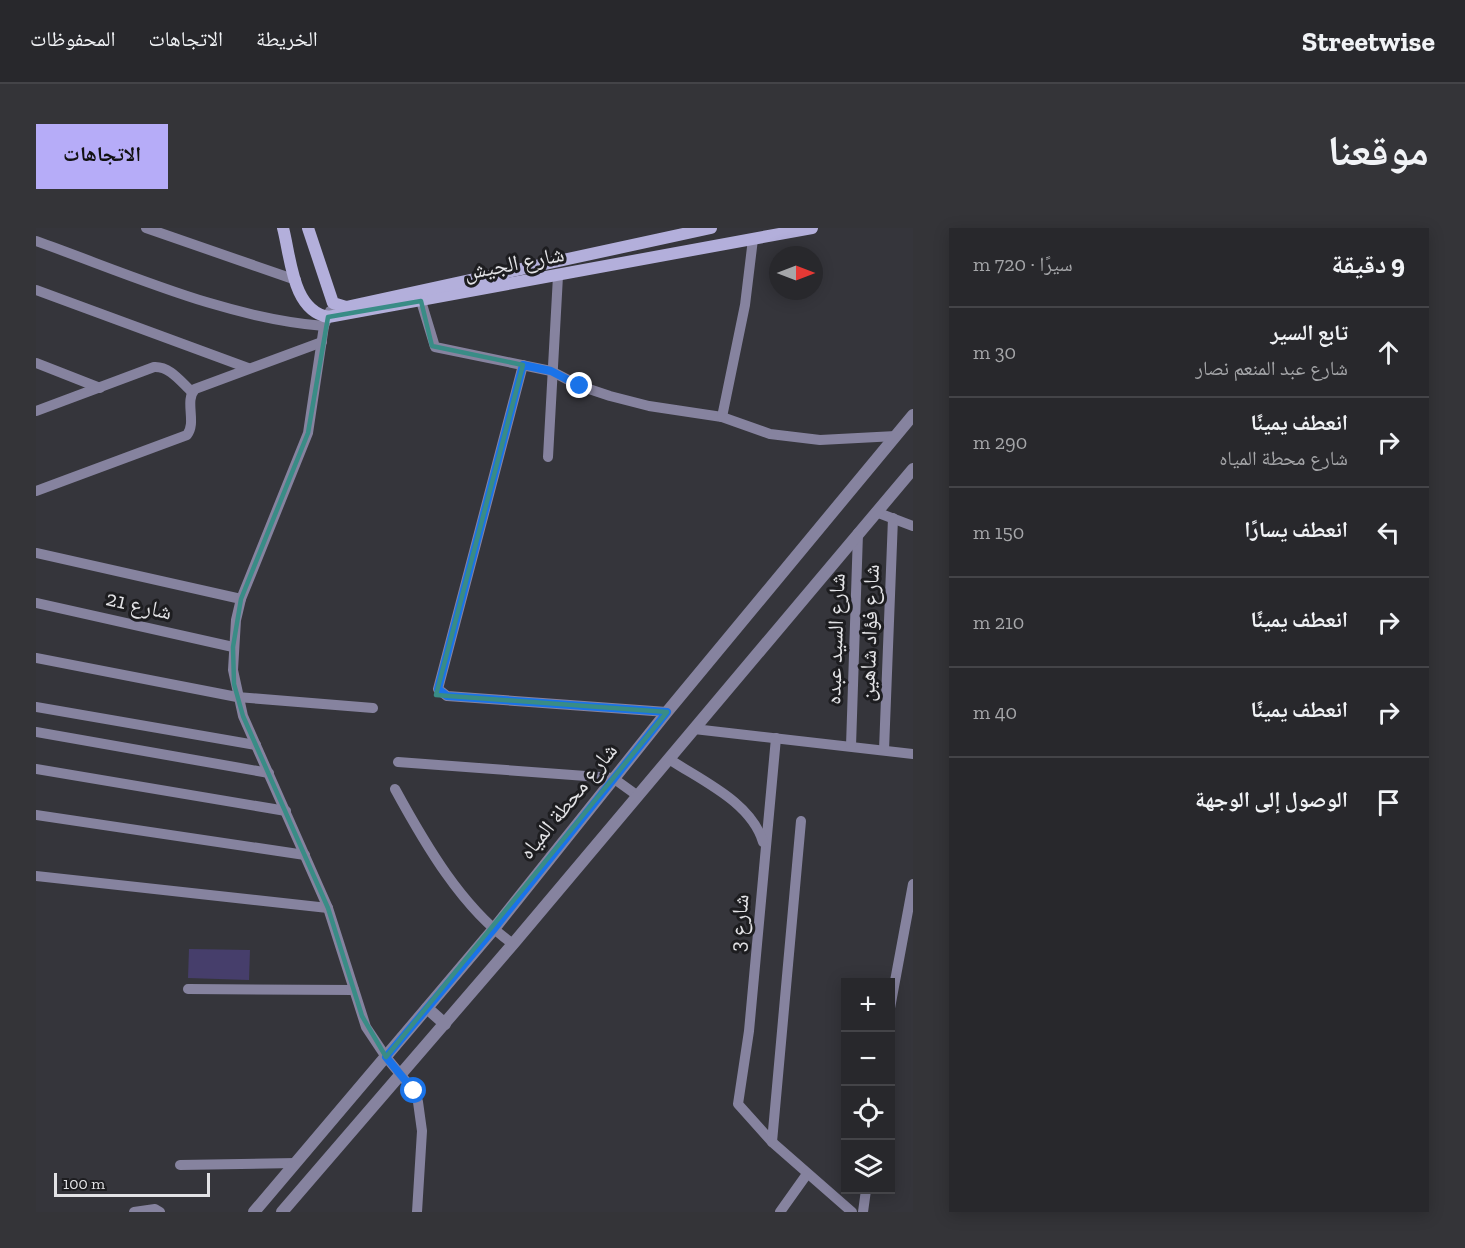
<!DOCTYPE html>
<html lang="ar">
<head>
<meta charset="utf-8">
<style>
	body { margin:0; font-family:"Zilla Slab","Noto Naskh Arabic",serif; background:#343438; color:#f1f3f6; direction:rtl }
	.controls { position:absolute; right:18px; bottom:18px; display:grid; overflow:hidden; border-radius:0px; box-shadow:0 3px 15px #0003 }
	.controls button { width:54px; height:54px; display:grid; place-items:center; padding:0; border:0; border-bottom:2px solid #444448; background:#28282c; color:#f1f3f6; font:30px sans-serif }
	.compass { position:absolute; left:733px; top:18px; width:54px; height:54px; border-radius:50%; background:#28282c; box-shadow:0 3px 15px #0003; rotate:90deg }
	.scale { position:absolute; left:18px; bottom:15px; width:156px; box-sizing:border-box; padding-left:6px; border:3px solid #e3e3e6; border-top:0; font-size:16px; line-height:21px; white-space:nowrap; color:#e3e3e6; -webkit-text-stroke:4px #1d1d20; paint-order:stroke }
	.stop { position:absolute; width:18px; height:18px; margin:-14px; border:4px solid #1a73e8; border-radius:50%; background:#fff }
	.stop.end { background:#1a73e8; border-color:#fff; box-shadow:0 2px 6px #0008 }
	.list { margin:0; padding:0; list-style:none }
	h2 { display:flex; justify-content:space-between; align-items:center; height:78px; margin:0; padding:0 24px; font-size:26px }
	h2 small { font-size:20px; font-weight:400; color:#a5a6a9 }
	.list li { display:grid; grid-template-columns:39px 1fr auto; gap:18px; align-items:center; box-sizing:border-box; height:90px; padding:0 24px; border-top:2px solid #444448 }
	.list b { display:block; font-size:22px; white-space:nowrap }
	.list p { margin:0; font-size:20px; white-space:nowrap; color:#a5a6a9 }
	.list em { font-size:20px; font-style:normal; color:#a5a6a9 }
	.icon { flex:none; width:33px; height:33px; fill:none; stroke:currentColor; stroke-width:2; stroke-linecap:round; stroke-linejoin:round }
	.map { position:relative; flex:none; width:877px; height:984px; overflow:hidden; direction:ltr; border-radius:0px }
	header { display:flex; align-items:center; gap:36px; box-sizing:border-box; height:84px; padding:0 30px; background:#28282c; border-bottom:2px solid #444448 }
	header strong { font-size:28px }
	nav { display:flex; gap:33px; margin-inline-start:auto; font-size:21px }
	.intro { display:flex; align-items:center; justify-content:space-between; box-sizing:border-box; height:144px; padding:0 36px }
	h1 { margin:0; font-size:42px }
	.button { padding:15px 27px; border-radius:0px; background:#b6acf8; color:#111; font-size:21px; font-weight:700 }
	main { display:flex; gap:36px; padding:0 36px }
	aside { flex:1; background:#28282c; border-radius:0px; box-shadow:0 3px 15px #0003 }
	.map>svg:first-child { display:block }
	.green { fill:#463e6b }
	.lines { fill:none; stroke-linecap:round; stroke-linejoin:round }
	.minor { stroke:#86839f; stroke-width:10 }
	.tertiary { stroke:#86839f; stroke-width:12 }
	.secondary { stroke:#b3afdb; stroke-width:12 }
	.route { stroke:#1a73e8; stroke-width:8 }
	.marked { fill:none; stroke:#398c86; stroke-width:4.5; stroke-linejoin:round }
	.labels { text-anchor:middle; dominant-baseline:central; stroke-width:6; stroke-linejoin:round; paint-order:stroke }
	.street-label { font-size:22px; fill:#e3e3e6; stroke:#1d1d20 }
</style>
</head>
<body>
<header>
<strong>Streetwise</strong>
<nav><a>الخريطة</a><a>الاتجاهات</a><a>المحفوظات</a></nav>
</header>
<div class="intro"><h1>موقعنا</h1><a class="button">الاتجاهات</a></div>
<main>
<aside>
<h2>9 دقيقة<small>سيرًا · 720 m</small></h2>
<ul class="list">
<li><svg class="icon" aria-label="ahead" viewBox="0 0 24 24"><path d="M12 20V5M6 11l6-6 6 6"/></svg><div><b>تابع السير</b><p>شارع عبد المنعم نصار</p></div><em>30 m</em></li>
<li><svg class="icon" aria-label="right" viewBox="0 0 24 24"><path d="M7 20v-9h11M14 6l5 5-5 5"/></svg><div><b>انعطف يمينًا</b><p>شارع محطة المياه</p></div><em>290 m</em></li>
<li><svg class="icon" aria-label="left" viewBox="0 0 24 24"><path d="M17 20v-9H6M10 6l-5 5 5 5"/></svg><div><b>انعطف يسارًا</b></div><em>150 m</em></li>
<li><svg class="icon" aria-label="right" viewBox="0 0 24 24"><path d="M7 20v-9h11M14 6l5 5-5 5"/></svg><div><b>انعطف يمينًا</b></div><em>210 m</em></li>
<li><svg class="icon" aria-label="right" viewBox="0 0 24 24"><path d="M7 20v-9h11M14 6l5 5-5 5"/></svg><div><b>انعطف يمينًا</b></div><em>40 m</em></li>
<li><svg class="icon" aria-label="arrive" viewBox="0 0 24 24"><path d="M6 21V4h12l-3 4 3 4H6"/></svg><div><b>الوصول إلى الوجهة</b></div></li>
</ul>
</aside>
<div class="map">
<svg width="877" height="984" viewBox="0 0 877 984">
	<rect width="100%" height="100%" fill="#35353b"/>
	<polygon class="green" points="153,721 214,722 213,752 152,750"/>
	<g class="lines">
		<g class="minor">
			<polyline points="110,0 260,52"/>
			<path d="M0 13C93 46 189 90 288 98"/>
			<polyline points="0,62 212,140"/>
			<polyline points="385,73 399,119 515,143 544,158 574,168 613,178 686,189 734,206 784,212 860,208"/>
			<polyline points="294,83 288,98 272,205 205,371 200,392 197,442 207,488 292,680 330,799 350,829 378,863 382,874 386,903 381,984"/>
			<polyline points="0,135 64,160"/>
			<polyline points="487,137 402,461 411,468 631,484"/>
			<path d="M0 183 118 139C134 138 145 154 156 164"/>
			<polyline points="686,189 709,77 717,11"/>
			<polyline points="512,229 522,48"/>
			<path d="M0 263 151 207C161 194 148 173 159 161L286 114"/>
			<polyline points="840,284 877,298"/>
			<polyline points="0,325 205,371"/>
			<polyline points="0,375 197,419"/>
			<polyline points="0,430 201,469 337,480"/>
			<polyline points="0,479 220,517"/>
			<polyline points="658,501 877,526"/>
			<polyline points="0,504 233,545"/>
			<polyline points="740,510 713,803 702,876 736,914 816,984"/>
			<polyline points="815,518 822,305"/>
			<polyline points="848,522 857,290"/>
			<path d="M633 531C666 553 715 574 727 614"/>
			<polyline points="362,534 577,550 602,568"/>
			<polyline points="0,541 250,583"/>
			<path d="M359 561C389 616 426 680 477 716"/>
			<polyline points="0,587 269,627"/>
			<polyline points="0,648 292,680"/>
			<polyline points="152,761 318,762"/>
			<polyline points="854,780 877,656"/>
			<polyline points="736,914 765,593"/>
			<polyline points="144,937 260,935"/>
			<polyline points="98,984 119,981 124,984"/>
			<polyline points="744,984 771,946"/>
			<polyline points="827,984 830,962"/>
		</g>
		<g class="tertiary">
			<polyline points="391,780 409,796"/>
			<polyline points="218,984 457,702 631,484 877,187"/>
			<polyline points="246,984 477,716 877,241"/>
		</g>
		<g class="secondary">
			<path d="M247 0C255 30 256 82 292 89L776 0"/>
			<polyline points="272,0 297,75 310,79 675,0"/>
		</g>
	</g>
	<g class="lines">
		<polyline class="route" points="378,863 350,829 457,702 631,484 411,468 402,461 487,137 515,143 544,158"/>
	</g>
	<path class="marked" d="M385 73 396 118 487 137 400 467 631 484 350 829 326 788 292 680 207 488 198 456 197 419 205 371 272 205 292 89Z"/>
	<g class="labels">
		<g class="street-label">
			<text transform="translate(478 35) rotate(-11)">شارع الجيش</text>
			<text transform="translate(103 377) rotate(13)">شارع 21</text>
			<text transform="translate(833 405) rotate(-88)">شارع فؤاد شاهين</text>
			<text transform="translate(799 411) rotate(-88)">شارع السيد عبده</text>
			<text transform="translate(532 573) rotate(-51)">شارع محطة المياه</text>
			<text transform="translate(703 695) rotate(-86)">شارع 3</text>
		</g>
	</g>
</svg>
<div class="controls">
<button>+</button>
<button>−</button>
<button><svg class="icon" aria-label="locate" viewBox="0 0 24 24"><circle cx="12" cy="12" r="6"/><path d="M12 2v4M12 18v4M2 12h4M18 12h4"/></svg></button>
<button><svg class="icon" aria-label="layers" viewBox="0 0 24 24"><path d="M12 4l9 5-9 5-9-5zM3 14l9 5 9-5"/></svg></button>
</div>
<svg class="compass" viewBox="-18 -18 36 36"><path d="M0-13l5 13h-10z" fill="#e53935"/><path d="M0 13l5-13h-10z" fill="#a5a6a9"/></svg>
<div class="scale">100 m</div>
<div class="stop" style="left:378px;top:863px"></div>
<div class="stop end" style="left:544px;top:158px"></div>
</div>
</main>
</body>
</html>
